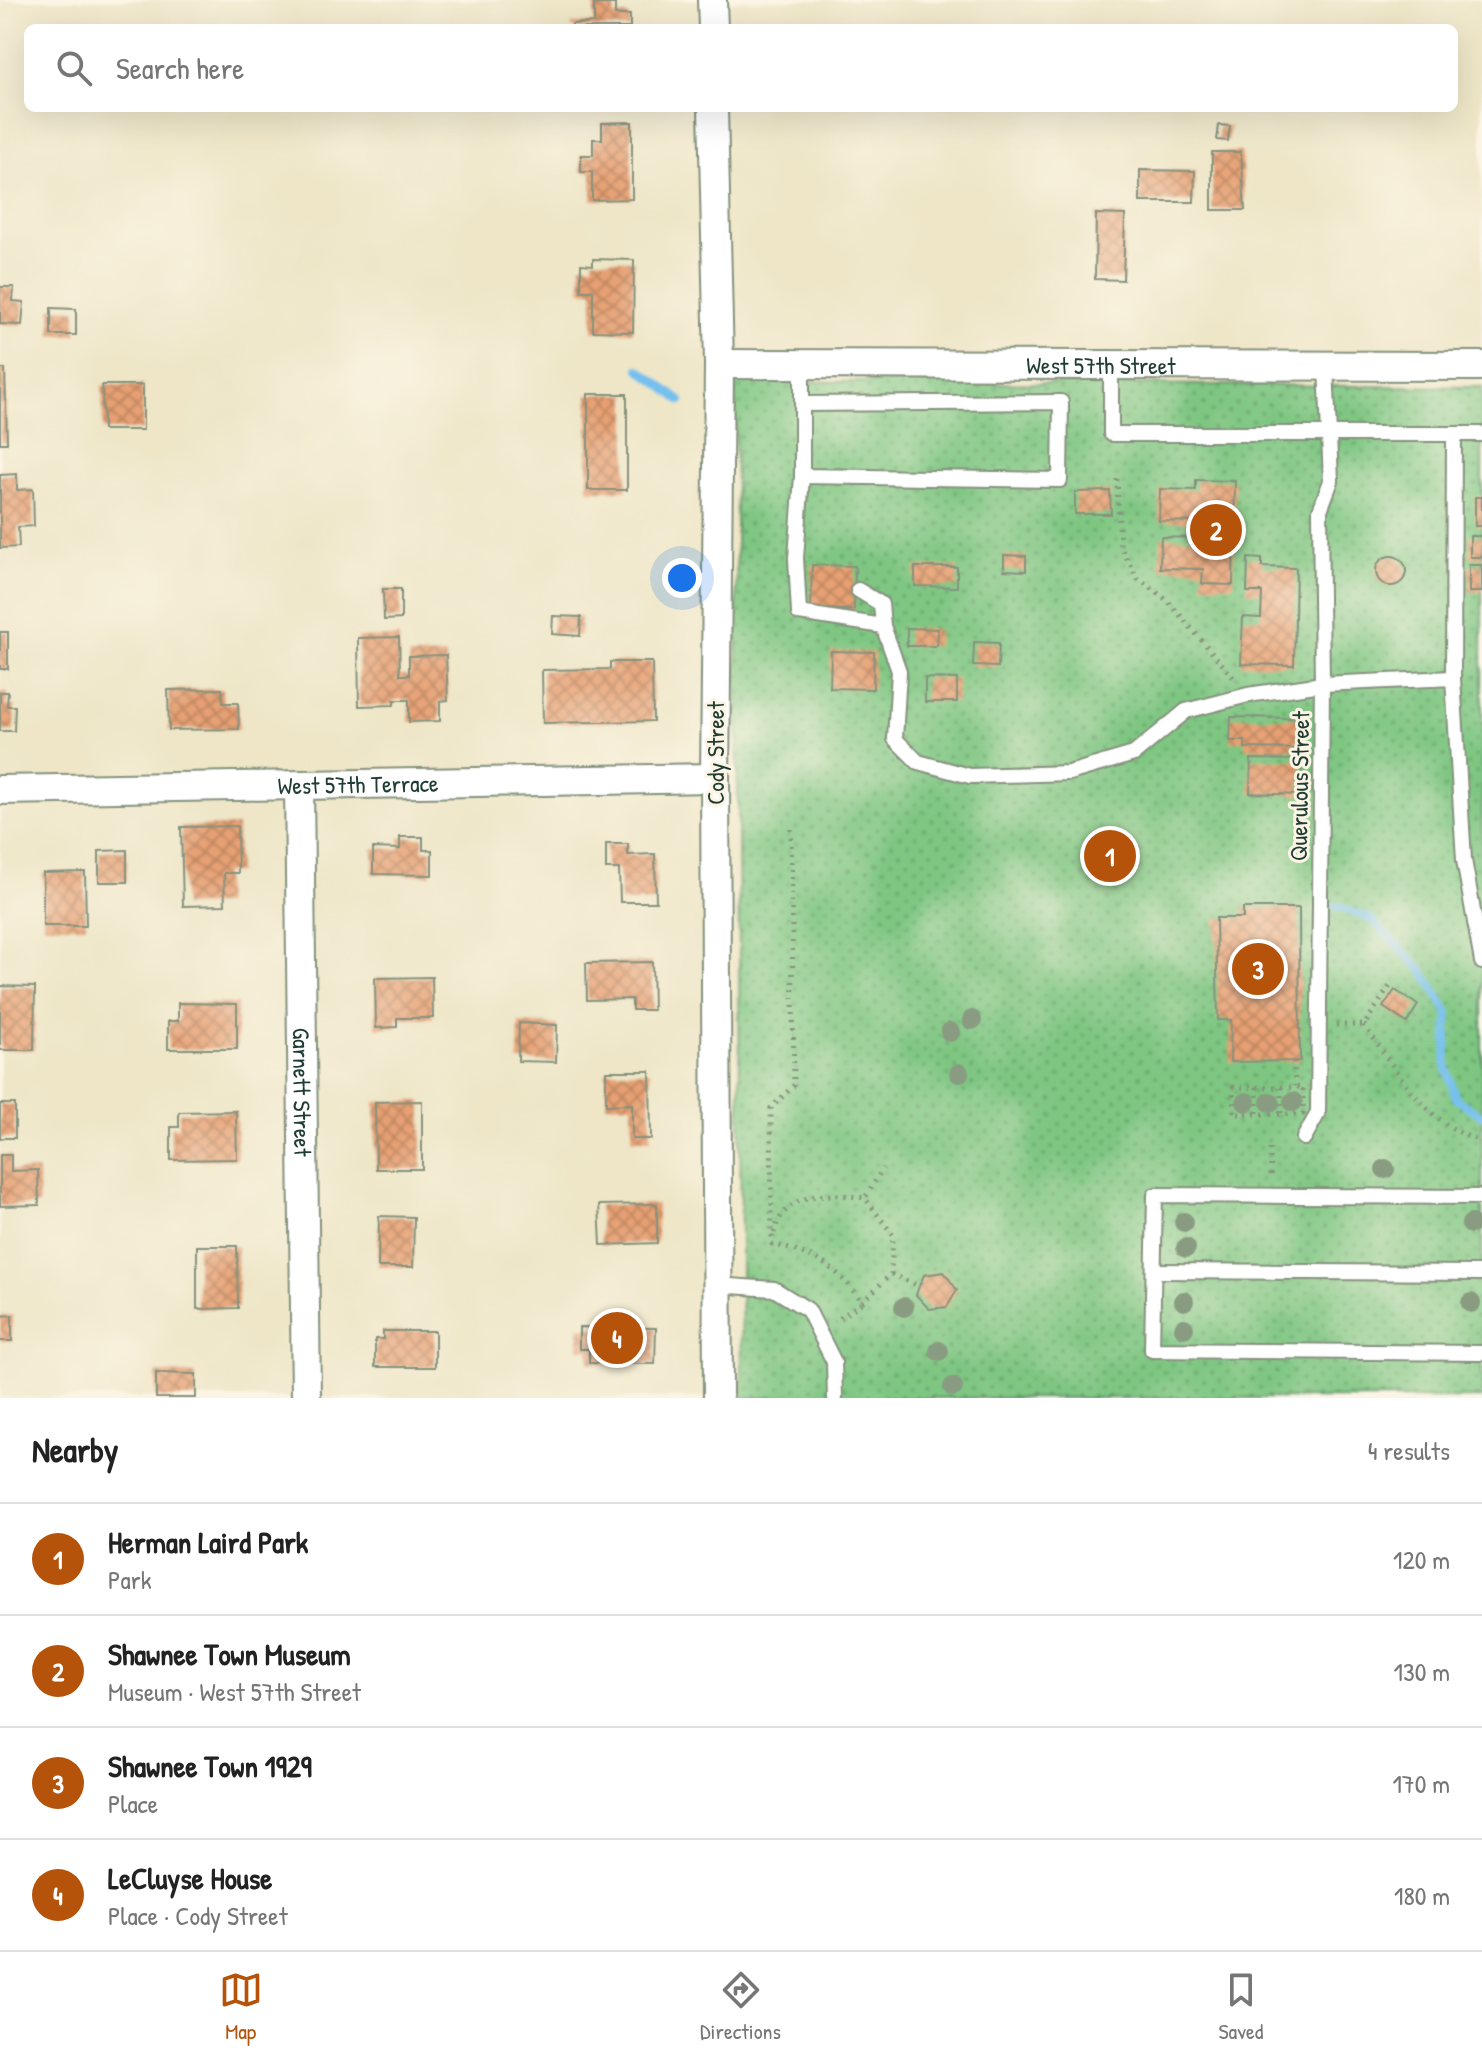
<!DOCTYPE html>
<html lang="en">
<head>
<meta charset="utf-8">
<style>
	body { margin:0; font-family:"Patrick Hand",sans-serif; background:#f2f2f2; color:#222 }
	.you { position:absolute; left:682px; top:578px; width:28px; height:28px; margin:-20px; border:6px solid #fff; border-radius:50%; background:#1a73e8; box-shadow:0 0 0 12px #1a73e833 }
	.badge { display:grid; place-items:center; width:52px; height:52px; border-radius:50%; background:#b45309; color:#fff; font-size:26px; font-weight:700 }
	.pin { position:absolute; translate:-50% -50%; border:4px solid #fff; box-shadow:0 2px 8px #0006 }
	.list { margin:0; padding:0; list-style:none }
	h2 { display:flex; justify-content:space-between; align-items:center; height:104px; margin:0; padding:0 32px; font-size:34px }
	h2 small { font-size:26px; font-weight:400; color:#767676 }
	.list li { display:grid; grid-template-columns:52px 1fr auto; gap:24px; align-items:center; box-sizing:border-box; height:112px; padding:0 32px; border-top:2px solid #e0e0e0 }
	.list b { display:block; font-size:30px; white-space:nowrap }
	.list p { margin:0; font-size:26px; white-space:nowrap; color:#767676 }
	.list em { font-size:26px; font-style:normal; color:#767676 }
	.icon { flex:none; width:44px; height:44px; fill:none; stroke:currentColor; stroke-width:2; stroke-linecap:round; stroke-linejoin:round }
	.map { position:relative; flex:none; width:1482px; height:1398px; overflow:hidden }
	.search { position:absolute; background:#fff; box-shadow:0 8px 32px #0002; left:24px; right:24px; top:24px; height:88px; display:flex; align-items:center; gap:20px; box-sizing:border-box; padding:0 28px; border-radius:12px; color:#767676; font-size:30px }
	.sheet { height:552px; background:#fff }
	nav { display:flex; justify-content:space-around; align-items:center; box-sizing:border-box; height:112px; border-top:2px solid #e0e0e0; background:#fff; font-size:22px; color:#767676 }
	nav a { display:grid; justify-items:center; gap:4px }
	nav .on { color:#b45309 }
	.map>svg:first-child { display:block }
	.park { fill:url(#park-dots); stroke:#4e825b; stroke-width:2 }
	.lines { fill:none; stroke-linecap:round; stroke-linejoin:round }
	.stream { stroke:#74c0ee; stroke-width:8 }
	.building { fill:url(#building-cross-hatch) }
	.lane-casing { stroke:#86927e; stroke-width:18 }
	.street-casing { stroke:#86927e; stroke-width:32 }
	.path { stroke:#86927e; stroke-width:5; stroke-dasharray:2 6; stroke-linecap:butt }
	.lane { stroke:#fff; stroke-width:14 }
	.street { stroke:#fff; stroke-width:28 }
	.tree { fill:#899c81 }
	.labels { text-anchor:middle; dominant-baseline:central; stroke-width:6; stroke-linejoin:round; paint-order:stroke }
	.street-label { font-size:24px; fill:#1f3d34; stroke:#fcf5e5 }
</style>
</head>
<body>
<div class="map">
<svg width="1482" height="1398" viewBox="0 0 1482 1398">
	<defs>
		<pattern id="park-dots" width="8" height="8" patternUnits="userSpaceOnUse" patternTransform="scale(2)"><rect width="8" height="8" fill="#7ec682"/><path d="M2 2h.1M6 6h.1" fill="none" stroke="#67a26b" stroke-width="1.8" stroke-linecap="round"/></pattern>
		<pattern id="building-cross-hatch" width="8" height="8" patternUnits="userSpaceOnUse" patternTransform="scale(2)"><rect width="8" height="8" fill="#e7a073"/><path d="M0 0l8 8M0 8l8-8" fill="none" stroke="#bb845f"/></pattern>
	</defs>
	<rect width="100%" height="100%" fill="#fcf5e5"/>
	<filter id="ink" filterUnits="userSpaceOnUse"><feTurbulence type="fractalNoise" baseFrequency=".0125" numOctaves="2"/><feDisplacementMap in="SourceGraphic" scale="16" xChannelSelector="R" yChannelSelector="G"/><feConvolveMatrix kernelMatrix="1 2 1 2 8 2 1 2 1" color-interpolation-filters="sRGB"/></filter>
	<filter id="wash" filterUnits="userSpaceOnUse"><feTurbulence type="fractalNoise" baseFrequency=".006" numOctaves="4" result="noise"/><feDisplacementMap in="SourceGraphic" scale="32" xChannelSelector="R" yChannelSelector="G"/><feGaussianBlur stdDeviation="1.8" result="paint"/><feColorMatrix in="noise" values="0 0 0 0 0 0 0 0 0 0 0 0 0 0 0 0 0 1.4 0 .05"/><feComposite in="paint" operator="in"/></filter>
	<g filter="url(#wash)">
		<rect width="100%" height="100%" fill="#eee6c7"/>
		<polygon class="park" points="735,381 1482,387 1482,1398 742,1398"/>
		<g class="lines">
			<g class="stream">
				<polyline points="639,369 681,401"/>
				<polyline points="1336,906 1371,919 1423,971 1448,1012 1446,1065 1456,1099 1481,1115"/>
			</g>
		</g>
		<g id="blocks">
			<g class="building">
				<polygon points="594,4 615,4 615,15 630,15 630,28 572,28 572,24 594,23"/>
				<polygon points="632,122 632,199 592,200 592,172 581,172 581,155 593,155 593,139 602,139 602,123"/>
				<polygon points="1219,125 1230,126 1228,141 1217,140"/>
				<polygon points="1212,152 1241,152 1245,210 1212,210"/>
				<polygon points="1140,170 1195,171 1194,202 1140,202"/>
				<polygon points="1096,214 1125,215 1123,280 1095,279"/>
				<polygon points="593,259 634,260 633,332 593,331 593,291 581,291 581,264 593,265"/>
				<polygon points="0,287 14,287 13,301 24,302 22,325 0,324"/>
				<polygon points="51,308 76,309 76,335 51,335"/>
				<polygon points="0,369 5,369 7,443 0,443"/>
				<polygon points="102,385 143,385 143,430 103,430"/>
				<rect x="588" y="394" width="39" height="96"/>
				<polygon points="17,474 17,490 33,489 34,526 18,527 19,547 0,548 0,475"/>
				<polygon points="1196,480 1235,481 1233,585 1202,584 1203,569 1160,568 1161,537 1197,538 1197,522 1159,521 1160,489 1196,490"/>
				<polygon points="1110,491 1111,514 1075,514 1075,492"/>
				<rect x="1475" y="497" width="7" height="29"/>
				<rect x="1470" y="536" width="12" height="21"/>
				<polygon points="1004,555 1026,556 1026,571 1004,570"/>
				<circle cx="1391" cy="571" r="15"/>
				<polygon points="1248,558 1262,559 1262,567 1296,568 1294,665 1241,664 1243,617 1261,618 1262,592 1247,592"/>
				<polygon points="812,565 855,566 854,610 811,609"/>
				<rect x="1469" y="565" width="13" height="27"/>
				<polygon points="915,567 957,567 957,587 915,586"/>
				<polygon points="383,589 401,589 401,619 384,620"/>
				<polygon points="553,616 581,617 580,636 552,634"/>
				<polygon points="907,628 938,629 937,646 907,646"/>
				<rect x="0" y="632" width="8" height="37"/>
				<polygon points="399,637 400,675 409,675 409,656 446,655 448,700 440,701 440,721 409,722 409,700 394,700 394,705 359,706 358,638"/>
				<polygon points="974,642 999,643 998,667 973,666"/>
				<polygon points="831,651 874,652 873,689 830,688"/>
				<polygon points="610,662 652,662 653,721 543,723 542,670 610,669"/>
				<polygon points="925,678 957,679 957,702 925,702"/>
				<polygon points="222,689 223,703 238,703 239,729 169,730 168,690"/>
				<polygon points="0,692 8,692 7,706 15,706 14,731 0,731"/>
				<polygon points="1231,717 1302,718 1301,749 1245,748 1245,741 1230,741"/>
				<polygon points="1251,759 1302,760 1300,795 1250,793"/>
				<polygon points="237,826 238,873 224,873 225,905 183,906 181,827"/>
				<polygon points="400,837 423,837 423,850 432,850 432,875 373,874 373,848 400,849"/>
				<polygon points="606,844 628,844 628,855 655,854 656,902 620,902 619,869 606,869"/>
				<polygon points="127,850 127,882 99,882 99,851"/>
				<polygon points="85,872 86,926 43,926 43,873"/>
				<polygon points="1243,908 1299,908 1300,1061 1230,1062 1231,1020 1218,1020 1216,918 1243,918"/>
				<polygon points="652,962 653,1010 632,1010 632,999 587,1000 586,963"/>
				<polygon points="432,977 433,1018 397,1018 397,1027 376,1028 375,978"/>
				<polygon points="0,986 35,987 34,1050 0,1050"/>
				<polygon points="1395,990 1418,1005 1407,1023 1383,1007"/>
				<polygon points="178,1003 237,1004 237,1049 168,1049 168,1021 178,1021"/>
				<polygon points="519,1023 557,1025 556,1062 518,1061"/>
				<polygon points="606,1071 650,1071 651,1139 632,1139 632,1104 606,1105"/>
				<polygon points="422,1101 422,1169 376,1169 375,1102"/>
				<rect x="0" y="1104" width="15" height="34"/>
				<polygon points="236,1111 237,1159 171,1160 171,1127 179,1127 179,1112"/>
				<polygon points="0,1155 11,1155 11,1171 38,1170 39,1205 0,1206"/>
				<polygon points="657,1204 657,1243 601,1245 599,1205"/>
				<polygon points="379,1216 414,1217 413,1267 378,1267"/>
				<polygon points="197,1246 237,1246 238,1308 197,1309"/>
				<polygon points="944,1272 957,1290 947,1307 929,1309 916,1295 919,1286 924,1275"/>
				<polygon points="12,1315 12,1341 0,1341 0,1316"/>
				<polygon points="579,1327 656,1328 655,1364 589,1363 589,1349 579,1349"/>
				<polygon points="383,1331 435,1331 435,1367 375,1367 375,1339 383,1339"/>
				<polygon points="156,1373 196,1374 196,1398 156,1398"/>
			</g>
		</g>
	</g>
	<g filter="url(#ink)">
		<use href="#blocks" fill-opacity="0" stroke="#86927e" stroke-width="2"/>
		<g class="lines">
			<g class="lane-casing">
				<g id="lane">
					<polyline points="802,364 802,404 1061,402 1060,480 802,476 802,404"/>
					<polyline points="1111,365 1111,434 1482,434"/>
					<polyline points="802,476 796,558 799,613 883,626 899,671 895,739 918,762 970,776 1069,773 1134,754 1186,711 1248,695 1322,684 1453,678 1464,860 1482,962"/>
					<polyline points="858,590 881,604 883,626"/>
					<polyline points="1453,678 1454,434"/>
					<polyline points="1304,1138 1318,1113 1322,684 1320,510 1331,481 1326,366"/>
					<polyline points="1482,1197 1155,1195 1152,1350 1482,1353"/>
					<polyline points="1154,1271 1482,1273"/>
					<polyline points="716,1285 774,1289 808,1310 834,1362 835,1398"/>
				</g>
			</g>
			<g class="street-casing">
				<g id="street">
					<polyline points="712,0 713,28"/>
					<polyline points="713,108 719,364 715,778 718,1398"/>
					<path id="s1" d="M719 364 1482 366"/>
					<path id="s2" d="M299 786 306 1398"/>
					<path id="s3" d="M0 790 715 778"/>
				</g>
			</g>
			<g class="path">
				<polyline points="1117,479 1120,546 1138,579 1167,600 1234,678"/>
				<path d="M791 829 794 1085 771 1108 772 1244C817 1256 834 1264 862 1302L835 1322"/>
				<polyline points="1336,1025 1364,1025 1392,983"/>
				<path d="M1364 1025C1396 1068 1426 1127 1482 1141"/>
				<polyline points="1294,1061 1295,1086"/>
				<polygon points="1233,1087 1303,1087 1303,1114 1234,1114"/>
				<polyline points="1257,1087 1257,1114"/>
				<polyline points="1281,1087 1281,1114"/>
				<polyline points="1270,1149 1271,1176"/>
				<path d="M774 1233C784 1191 829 1192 865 1198"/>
				<polyline points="891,1274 919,1286"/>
				<polyline points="862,1302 891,1274 893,1235 865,1198 883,1168"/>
			</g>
			<use href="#lane" class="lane"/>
			<use href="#street" class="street"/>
		</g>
		<g class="tree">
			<circle cx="972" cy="1020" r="10"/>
			<circle cx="950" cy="1032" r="10"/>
			<circle cx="959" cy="1073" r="10"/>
			<circle cx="1246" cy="1102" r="10"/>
			<circle cx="1270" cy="1102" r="10"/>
			<circle cx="1293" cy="1102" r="10"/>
			<circle cx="1385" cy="1169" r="10"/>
			<circle cx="1184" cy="1222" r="10"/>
			<circle cx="1471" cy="1224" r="10"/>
			<circle cx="1186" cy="1248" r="10"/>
			<circle cx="1184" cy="1301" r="10"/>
			<circle cx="1471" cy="1303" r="10"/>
			<circle cx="904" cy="1307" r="10"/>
			<circle cx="1184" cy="1328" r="10"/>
			<circle cx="939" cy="1351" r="10"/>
			<circle cx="953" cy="1387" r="10"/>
		</g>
	</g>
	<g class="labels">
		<g class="street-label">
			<text stroke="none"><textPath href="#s1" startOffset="382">West 57th Street</textPath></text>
			<text transform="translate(715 753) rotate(-90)">Cody Street</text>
			<text stroke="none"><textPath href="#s3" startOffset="358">West 57th Terrace</textPath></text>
			<text transform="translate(1299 786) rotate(-89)">Querulous Street</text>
			<text stroke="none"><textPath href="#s2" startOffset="306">Garnett Street</textPath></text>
		</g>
	</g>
</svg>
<div class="you"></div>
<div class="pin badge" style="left:1110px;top:856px">1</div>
<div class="pin badge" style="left:1216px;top:530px">2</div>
<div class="pin badge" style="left:1258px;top:969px">3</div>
<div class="pin badge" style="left:617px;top:1338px">4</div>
<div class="search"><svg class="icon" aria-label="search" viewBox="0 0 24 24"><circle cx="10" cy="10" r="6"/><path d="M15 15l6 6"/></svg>Search here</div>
</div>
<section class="sheet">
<h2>Nearby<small>4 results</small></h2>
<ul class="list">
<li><span class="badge">1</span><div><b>Herman Laird Park</b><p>Park</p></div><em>120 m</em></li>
<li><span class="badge">2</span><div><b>Shawnee Town Museum</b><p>Museum · West 57th Street</p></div><em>130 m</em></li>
<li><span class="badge">3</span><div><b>Shawnee Town 1929</b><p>Place</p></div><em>170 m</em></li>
<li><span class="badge">4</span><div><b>LeCluyse House</b><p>Place · Cody Street</p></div><em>180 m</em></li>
</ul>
</section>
<nav>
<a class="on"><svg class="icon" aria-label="map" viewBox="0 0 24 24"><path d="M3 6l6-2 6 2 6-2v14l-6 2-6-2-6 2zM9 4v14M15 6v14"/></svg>Map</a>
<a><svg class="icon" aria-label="directions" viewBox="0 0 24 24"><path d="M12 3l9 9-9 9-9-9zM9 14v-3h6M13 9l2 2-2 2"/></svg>Directions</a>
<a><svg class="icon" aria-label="saved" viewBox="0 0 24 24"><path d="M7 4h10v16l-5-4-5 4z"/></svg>Saved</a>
</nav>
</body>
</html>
